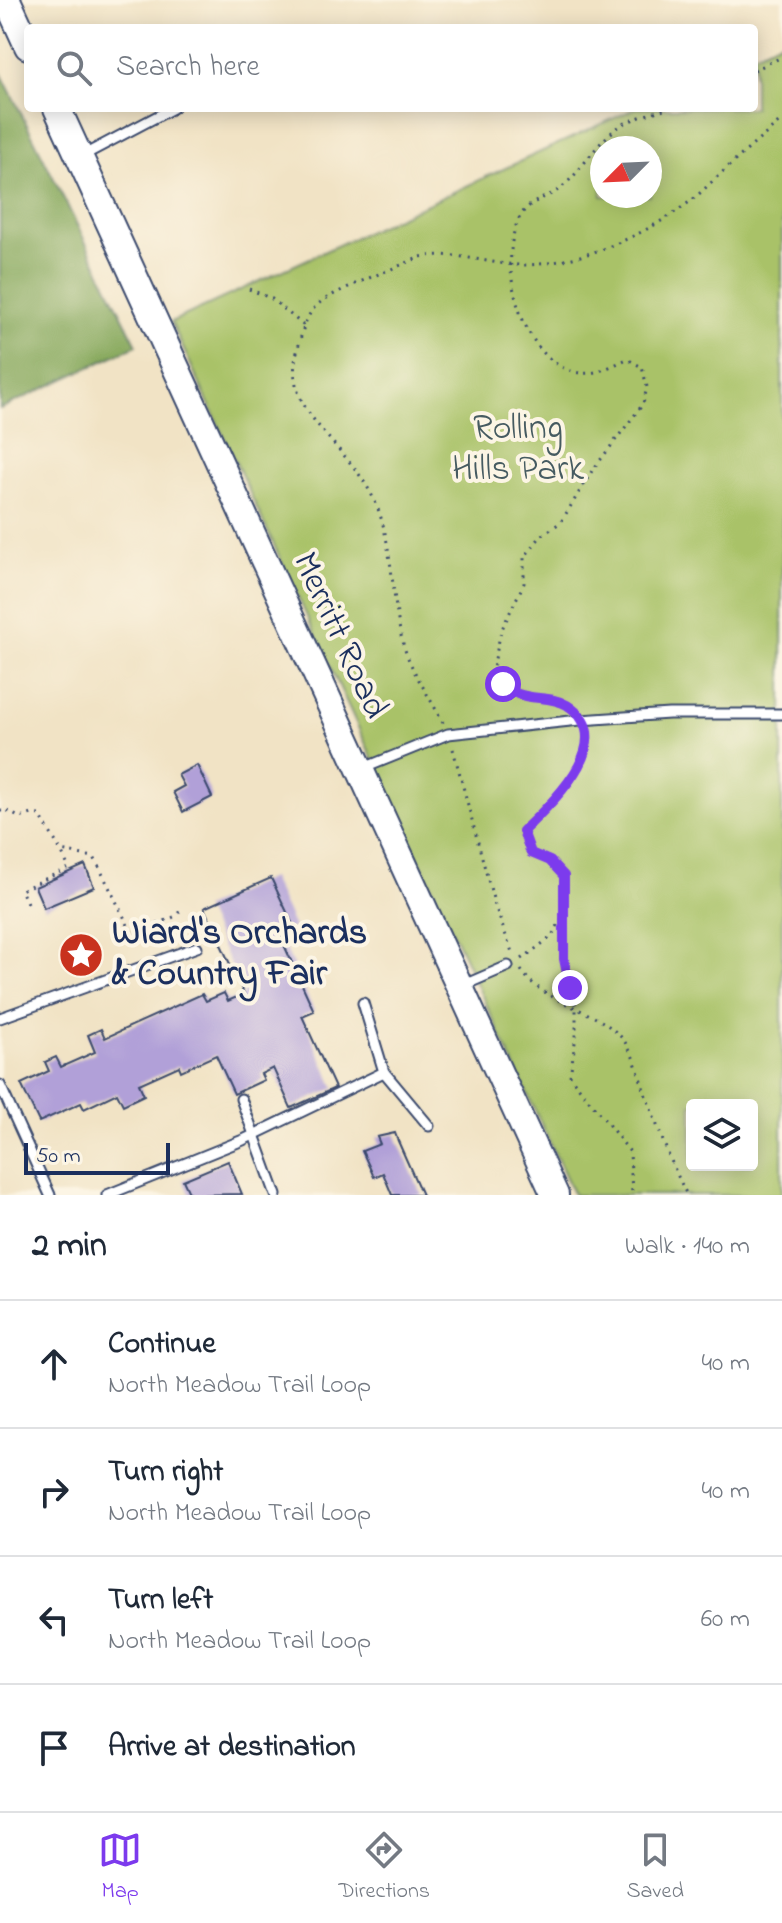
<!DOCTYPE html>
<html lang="en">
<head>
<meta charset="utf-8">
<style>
	body { margin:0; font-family:"Indie Flower",sans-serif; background:#f6f6f7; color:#1f2937 }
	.controls { position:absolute; right:24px; bottom:24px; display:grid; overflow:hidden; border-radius:8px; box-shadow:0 4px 20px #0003 }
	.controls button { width:72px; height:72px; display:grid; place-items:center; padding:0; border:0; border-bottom:2px solid #e0e1e3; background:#fff; color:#1f2937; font:40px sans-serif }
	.compass { position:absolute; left:590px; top:136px; width:72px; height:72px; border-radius:50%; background:#fff; box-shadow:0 4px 20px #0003; rotate:246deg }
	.scale { position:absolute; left:24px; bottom:20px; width:146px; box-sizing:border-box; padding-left:8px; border:4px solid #1b2f5e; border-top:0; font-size:22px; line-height:28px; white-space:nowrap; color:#1b2f5e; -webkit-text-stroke:6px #fcf5e5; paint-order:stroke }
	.stop { position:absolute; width:24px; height:24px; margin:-18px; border:6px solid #7c3aed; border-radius:50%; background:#fff }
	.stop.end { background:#7c3aed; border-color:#fff; box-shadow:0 2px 8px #0008 }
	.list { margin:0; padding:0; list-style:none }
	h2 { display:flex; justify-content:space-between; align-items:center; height:104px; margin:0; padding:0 32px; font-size:34px }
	h2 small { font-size:26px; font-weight:400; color:#747a83 }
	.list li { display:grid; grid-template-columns:52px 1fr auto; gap:24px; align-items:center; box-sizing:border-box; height:128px; padding:0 32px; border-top:2px solid #e0e1e3 }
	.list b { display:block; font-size:30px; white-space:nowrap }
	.list p { margin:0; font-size:26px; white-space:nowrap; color:#747a83 }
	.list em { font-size:26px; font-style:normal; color:#747a83 }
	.icon { flex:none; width:44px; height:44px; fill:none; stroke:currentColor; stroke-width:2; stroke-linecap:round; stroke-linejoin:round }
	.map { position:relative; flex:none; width:782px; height:1195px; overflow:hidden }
	.search { position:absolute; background:#fff; box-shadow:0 4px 20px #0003; left:24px; right:24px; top:24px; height:88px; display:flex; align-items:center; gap:20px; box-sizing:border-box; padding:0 28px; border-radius:8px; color:#747a83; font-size:30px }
	.sheet { height:616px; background:#fff }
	nav { display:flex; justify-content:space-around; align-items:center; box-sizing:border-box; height:112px; border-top:2px solid #e0e1e3; background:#fff; font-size:22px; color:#747a83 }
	nav a { display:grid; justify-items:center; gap:4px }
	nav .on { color:#7c3aed }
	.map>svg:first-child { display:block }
	.green { fill:#a9c268; stroke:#627863; stroke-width:2; fill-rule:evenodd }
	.forest { fill:#86a85c; stroke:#506c5d; stroke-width:2 }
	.building { fill:#b1a0d8 }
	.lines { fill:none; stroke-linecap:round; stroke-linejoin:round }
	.lane-casing { stroke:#3b4a6d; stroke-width:13 }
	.secondary-casing { stroke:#3b4a6d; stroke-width:30 }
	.path { stroke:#3b4a6d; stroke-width:3; stroke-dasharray:2 6; stroke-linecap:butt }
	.lane { stroke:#fff; stroke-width:9 }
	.secondary { stroke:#fff; stroke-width:26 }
	.route { stroke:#7c3aed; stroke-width:10 }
	.labels { text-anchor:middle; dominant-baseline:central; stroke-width:8; stroke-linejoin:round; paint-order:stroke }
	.park-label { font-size:36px; fill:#465b61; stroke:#fcf5e5 }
	.street-label { font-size:36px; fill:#1b2f5e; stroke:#fcf5e5 }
	.poi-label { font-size:36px; font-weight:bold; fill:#1b2f5e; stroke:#fcf5e5; text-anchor:start }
</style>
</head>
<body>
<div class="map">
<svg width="782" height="1195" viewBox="0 0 782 1195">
	<rect width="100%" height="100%" fill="#fcf5e5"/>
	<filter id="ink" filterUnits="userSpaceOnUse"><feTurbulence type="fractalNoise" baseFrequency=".0125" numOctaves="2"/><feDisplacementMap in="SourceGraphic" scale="16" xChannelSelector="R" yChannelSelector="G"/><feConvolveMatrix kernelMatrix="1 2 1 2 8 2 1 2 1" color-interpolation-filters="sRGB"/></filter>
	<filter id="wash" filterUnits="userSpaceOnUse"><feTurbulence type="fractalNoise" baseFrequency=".006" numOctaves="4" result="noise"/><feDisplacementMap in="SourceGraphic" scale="32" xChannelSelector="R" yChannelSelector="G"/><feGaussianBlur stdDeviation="1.8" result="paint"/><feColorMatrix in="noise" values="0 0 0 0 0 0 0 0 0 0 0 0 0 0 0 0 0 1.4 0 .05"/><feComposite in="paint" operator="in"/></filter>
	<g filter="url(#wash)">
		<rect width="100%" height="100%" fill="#f1e3c5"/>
		<path class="green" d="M782 41V1195H574L171 322 636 108H754V54ZM602 148H650V196H602ZM692 1105H752V1165H692Z"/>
		<polygon class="forest" points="0,71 137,345 0,409"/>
		<g id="blocks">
			<g class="building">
				<polygon points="197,765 212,797 183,812 173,792 184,786 178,775"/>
				<polygon points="85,865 94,887 44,908 35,887"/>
				<polygon points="271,878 294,927 279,934 314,1011 302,1016 335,1088 291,1108 273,1068 261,1074 264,1080 234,1094 216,1055 181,1071 179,1066 139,1084 144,1095 123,1105 117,1093 84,1109 81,1103 39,1122 21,1084 49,1071 45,1062 56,1057 61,1067 95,1052 88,1035 101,1029 105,1038 202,994 206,1001 224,993 228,1001 244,994 204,908"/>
				<polygon points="395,1133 398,1141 422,1195 392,1195 383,1173 374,1177 362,1151 380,1144 377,1137"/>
				<polygon points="228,1161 242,1194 190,1195 183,1180"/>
			</g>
		</g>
	</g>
	<g filter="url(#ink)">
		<use href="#blocks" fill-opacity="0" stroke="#3b4a6d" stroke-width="2"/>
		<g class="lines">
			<g class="lane-casing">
				<g id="lane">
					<polyline points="82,156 173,108"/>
					<polyline points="364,768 448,734 580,720 669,714 782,714"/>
					<polyline points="464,985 508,966"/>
					<polyline points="363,1003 384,1072 429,1126"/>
					<polyline points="0,1018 197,947"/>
					<polyline points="0,1085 50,1195"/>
					<polyline points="241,1099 276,1195"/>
					<polyline points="107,1195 243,1140 384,1072"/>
				</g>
			</g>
			<g class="secondary-casing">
				<g id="secondary">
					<polyline points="7,0 28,46"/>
					<polyline points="57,108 555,1195"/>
				</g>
			</g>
			<g class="path">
				<polyline points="754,70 782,57"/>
				<polyline points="249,289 272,299 304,326"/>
				<path d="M567 706C535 694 513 701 493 668L501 631 524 583V558L541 536 561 522 592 471 643 404 647 387 642 367 627 359C613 365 597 375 581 373 522 367 494 260 521 215 530 200 548 198 561 188 582 171 594 145 616 129 629 119 650 114 667 108"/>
				<path d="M443 723C431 698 412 673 404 647 391 602 394 552 378 509 363 470 338 452 314 420 298 399 290 378 297 352 301 337 304 319 315 307 330 291 396 268 420 257 457 250 491 266 528 265 581 262 639 238 681 208 695 199 706 187 718 176 739 157 761 138 782 120"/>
				<path d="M587 734C591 768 546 808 523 831L531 853 550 861 564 876V959L576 1007V1036L570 1076 630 1152 632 1195"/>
				<polyline points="453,749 495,906 512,952"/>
				<polyline points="0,811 6,810 20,818 32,814 40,815 61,851 94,857 133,935 176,916 183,907"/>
				<polyline points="27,903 21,890 69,868 61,851"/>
				<polyline points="522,959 551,937 563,917"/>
				<path d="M521 970C545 1005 592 1006 621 1037 634 1052 639 1075 645 1093 658 1128 670 1162 687 1195"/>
			</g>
			<use href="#lane" class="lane"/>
			<use href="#secondary" class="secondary"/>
		</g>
	</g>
	<g class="lines" filter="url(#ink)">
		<path class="route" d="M503 684C508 687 513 692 518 694 533 700 552 696 567 705 622 740 550 804 523 831L531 853 550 861 564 876V959L570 988"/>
	</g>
	<defs>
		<g id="sight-disc" transform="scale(2.3)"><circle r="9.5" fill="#c8321e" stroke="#fcf5e5"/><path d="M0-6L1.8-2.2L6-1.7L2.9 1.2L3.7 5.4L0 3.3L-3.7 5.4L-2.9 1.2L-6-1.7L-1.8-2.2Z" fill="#fff"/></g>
	</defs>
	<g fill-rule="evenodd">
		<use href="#sight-disc" x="81" y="955"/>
	</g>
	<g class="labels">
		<g class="park-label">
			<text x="518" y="429">Rolling<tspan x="518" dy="41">Hills Park</tspan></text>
		</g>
		<g class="street-label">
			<text transform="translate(339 636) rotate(65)">Merritt Road</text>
		</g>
		<g class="poi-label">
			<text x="112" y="934">Wiard's Orchards<tspan x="112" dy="41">&amp; Country Fair</tspan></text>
		</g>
	</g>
</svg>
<div class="controls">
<button><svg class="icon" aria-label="layers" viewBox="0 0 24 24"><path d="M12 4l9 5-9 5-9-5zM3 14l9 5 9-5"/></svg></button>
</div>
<svg class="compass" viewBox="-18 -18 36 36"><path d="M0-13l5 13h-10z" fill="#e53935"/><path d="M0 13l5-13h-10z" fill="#747a83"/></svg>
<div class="scale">50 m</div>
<div class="stop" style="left:503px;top:684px"></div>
<div class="stop end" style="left:570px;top:988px"></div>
<div class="search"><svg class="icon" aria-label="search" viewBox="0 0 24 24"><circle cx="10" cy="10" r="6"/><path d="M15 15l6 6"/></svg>Search here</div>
</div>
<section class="sheet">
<h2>2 min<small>Walk · 140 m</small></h2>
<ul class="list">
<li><svg class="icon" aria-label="ahead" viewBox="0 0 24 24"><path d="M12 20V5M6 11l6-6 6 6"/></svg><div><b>Continue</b><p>North Meadow Trail Loop</p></div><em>40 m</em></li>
<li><svg class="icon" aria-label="right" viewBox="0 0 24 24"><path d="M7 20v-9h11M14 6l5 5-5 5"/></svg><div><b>Turn right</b><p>North Meadow Trail Loop</p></div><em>40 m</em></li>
<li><svg class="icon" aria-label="left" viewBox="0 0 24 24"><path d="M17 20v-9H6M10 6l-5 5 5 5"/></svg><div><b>Turn left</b><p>North Meadow Trail Loop</p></div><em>60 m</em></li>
<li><svg class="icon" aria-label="arrive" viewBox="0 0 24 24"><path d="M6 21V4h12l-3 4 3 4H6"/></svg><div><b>Arrive at destination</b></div></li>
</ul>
</section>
<nav>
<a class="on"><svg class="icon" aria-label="map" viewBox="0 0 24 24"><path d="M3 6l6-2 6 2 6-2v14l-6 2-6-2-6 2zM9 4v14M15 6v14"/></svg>Map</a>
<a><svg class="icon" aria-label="directions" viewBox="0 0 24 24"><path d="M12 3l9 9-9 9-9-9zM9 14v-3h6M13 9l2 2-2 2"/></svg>Directions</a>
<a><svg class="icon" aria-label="saved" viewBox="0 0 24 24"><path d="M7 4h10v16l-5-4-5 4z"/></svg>Saved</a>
</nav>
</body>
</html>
